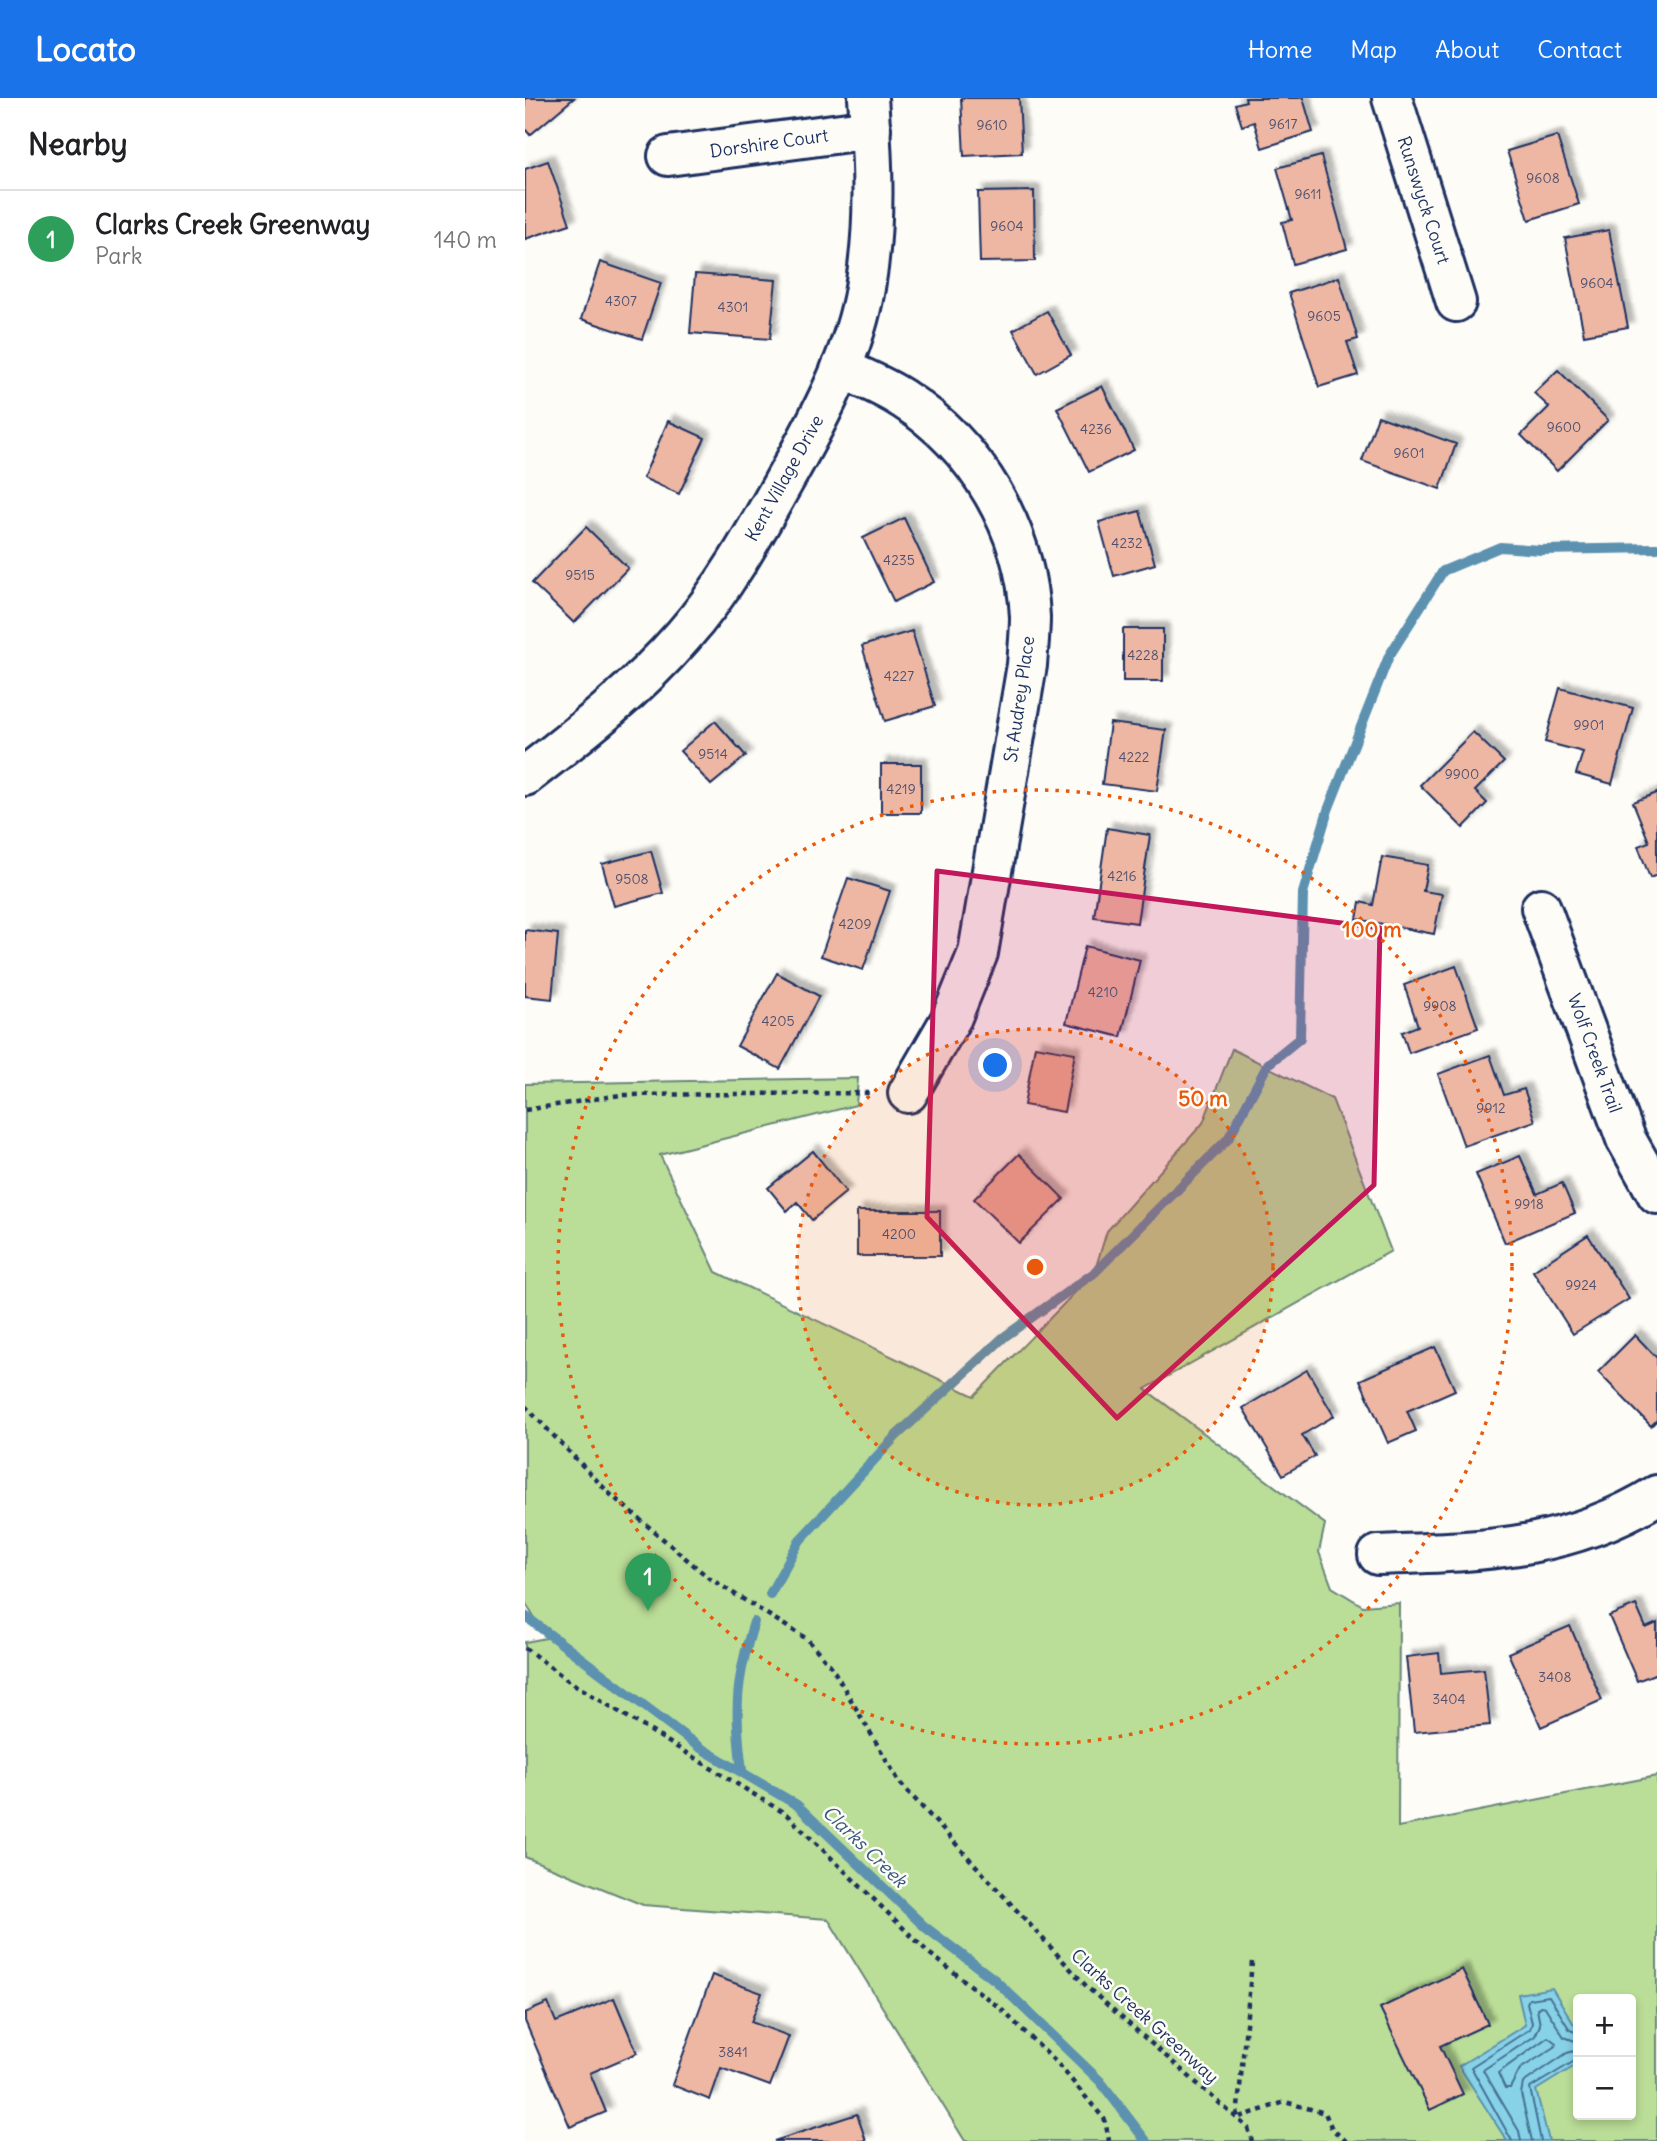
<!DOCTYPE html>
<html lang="en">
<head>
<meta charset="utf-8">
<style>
	body { margin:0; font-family:Delius,sans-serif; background:#f2f2f2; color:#202124 }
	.controls { position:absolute; right:21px; bottom:21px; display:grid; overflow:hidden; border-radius:7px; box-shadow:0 4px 10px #0003 }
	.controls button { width:63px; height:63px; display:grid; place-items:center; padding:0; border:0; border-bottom:2px solid #e0e0e0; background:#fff; color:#202124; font:35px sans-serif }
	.you { position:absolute; left:471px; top:968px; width:24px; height:24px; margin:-18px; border:5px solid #fff; border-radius:50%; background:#1a73e8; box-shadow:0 0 0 10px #1a73e833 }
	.badge { display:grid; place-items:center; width:46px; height:46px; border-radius:50%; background:#1a73e8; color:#fff; font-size:23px; font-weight:700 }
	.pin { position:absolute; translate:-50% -58px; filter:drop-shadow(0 2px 4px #0008) }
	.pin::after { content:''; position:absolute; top:37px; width:24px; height:21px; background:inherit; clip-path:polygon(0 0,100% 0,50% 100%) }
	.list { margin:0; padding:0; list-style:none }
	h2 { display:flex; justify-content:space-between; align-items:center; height:91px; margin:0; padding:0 28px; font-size:30px }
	h2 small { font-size:23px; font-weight:400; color:#757577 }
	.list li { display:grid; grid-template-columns:46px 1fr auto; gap:21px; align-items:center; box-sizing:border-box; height:98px; padding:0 28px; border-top:2px solid #e0e0e0 }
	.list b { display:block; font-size:26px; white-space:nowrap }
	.list p { margin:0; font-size:23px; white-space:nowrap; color:#757577 }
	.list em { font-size:23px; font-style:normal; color:#757577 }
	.map { position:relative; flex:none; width:1132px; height:2043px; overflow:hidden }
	header { display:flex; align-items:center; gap:42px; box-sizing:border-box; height:98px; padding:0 35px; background:#1a73e8; color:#fff }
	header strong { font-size:33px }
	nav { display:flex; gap:38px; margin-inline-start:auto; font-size:24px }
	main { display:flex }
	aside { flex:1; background:#fff }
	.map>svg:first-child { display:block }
	.green { fill:#badd97; stroke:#6a867a; stroke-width:2; fill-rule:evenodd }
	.water { fill:#87d2e7; stroke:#5c91b0; stroke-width:2 }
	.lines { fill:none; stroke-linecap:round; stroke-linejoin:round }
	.shore { stroke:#467095; stroke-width:2 }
	.stream { stroke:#5c91b0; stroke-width:10 }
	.building { fill:#eeb7a3; stroke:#1b2f5e; stroke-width:2; filter:url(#shadow) }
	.minor-casing { stroke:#1b2f5e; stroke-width:44 }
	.path { stroke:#1b2f5e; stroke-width:4.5; stroke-dasharray:5 5; stroke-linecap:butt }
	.minor { stroke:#fdfcf7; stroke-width:38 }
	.marked { fill:#c2185b; fill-opacity:0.2; stroke:#c2185b; stroke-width:5; stroke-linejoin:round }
	.ring { fill:none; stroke:#e8590c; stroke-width:3.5; stroke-dasharray:3.5 7 }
	.labels { text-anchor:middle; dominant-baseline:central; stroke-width:5; stroke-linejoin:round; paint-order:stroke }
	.number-label { font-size:14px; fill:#50516f }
	.street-label { font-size:18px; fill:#1b2f5e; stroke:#fdfcf7 }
	.water-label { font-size:19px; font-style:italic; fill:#365880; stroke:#fdfcf7 }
	.centre { fill:#e8590c; stroke:#fdfcf7; stroke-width:3.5 }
	.ring-label { font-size:21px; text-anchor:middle; font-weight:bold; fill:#e8590c; stroke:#fdfcf7; stroke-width:5; stroke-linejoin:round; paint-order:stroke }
</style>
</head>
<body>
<header>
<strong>Locato</strong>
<nav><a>Home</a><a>Map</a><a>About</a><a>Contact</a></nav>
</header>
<main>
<aside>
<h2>Nearby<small></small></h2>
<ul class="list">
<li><span class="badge" style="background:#2e9e5b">1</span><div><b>Clarks Creek Greenway</b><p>Park</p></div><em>140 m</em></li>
</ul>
</aside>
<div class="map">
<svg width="1132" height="2043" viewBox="0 0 1132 2043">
	<defs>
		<filter id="shadow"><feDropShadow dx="6" dy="-6" stdDeviation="2" flood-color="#0004"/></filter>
	</defs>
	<rect width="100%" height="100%" fill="#fdfcf7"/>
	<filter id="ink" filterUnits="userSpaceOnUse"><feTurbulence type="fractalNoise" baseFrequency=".0143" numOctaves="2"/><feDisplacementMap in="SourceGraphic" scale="14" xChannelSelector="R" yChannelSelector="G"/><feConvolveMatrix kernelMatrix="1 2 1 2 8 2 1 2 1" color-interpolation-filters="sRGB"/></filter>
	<g filter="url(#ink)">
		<path class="green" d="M707 951 807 1001 866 1153 620 1291 800 1426 794 1454 807 1489 838 1508 874 1505 873 1729 1132 1678V2043H440L303 1821 118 1807 0 1759V1544L21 1540 0 1504V986L333 980 331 1007 135 1057 191 1174 449 1298 569 1175 582 1133 678 1025ZM1053 1901H1106V2017H1053Z"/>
		<polygon class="water" points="1027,1890 1053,1933 1053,1966 1011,1992 1024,2043 982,2043 934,1968 1000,1927 993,1896"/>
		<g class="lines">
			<g class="shore">
				<polygon points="1023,1939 1031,1945 1030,1949 995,1971 985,1990 980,1990 973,1975"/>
				<polyline points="987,2043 946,1969 1005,1931 1007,1925 1002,1905 1004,1901 1024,1898 1045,1932 1053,1935"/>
				<polyline points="996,2043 994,2033 958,1972 1010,1938 1015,1927 1012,1911 1015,1908 1020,1909 1039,1939 1053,1944"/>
				<polyline points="1007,2043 996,1996 998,1985 1042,1955 1053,1952"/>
				<polyline points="1016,2043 1005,1990 1053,1961"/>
			</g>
			<g class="stream">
				<polyline points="245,1496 275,1442 371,1338 479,1239 569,1175 703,1041 743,966 775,940 778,795 803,712 864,558 918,473 975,449 1016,452 1132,450"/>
				<polyline points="0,1518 174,1649 272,1707 400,1829 470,1882 575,1983 621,2043"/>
				<path d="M217 1672C209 1612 211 1581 229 1524"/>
			</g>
		</g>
		<g class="building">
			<polygon points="0,0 49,0 5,37 0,31"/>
			<polygon points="436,0 494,0 497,55 439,58"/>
			<polygon points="720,0 778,0 788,34 737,50 729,24 717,28 710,6 721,3"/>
			<polygon points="1032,38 1054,106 1004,122 982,53"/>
			<polygon points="796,58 822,151 768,166 757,124 767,122 752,70"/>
			<polygon points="23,63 45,126 0,141 0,71"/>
			<polygon points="509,93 510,163 455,164 453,94"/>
			<polygon points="1084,132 1103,229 1059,237 1040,140"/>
			<polygon points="75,164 136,185 117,241 56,221"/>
			<polygon points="170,176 251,182 245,241 165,235"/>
			<polygon points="814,179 833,241 822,244 833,277 794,289 764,195"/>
			<polygon points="522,213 546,257 512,276 488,232"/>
			<polygon points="1033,272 1083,322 1032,373 996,337 1024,309 1009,295"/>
			<polygon points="577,288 609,352 564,374 532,310"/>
			<polygon points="853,318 931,346 915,391 837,363"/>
			<polygon points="143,323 180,340 154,396 118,380"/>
			<polygon points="615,413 630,466 589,478 574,424"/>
			<polygon points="379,420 409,484 369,504 338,440"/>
			<polygon points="61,429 103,470 49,525 7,485"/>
			<rect x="598" y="531" width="40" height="52"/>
			<polygon points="387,533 410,608 360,623 337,548"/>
			<polygon points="1035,590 1108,610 1087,686 1051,676 1058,654 1020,644"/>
			<polygon points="190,623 221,658 186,687 155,653"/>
			<polygon points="585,625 641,632 632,693 577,686"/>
			<polygon points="948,634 979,664 950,693 962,705 938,730 895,687"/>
			<rect x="356" y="666" width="40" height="49"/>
			<polygon points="1132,695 1132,777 1125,780 1113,748 1124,744 1108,704"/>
			<polygon points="582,730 625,737 612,825 569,819"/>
			<polygon points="126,753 138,795 89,808 77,766"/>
			<polygon points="857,759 903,767 898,793 917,796 909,836 832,821 835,804 848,807"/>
			<polygon points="323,780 365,793 338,872 296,858"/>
			<polygon points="0,832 33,836 27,901 0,898"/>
			<polygon points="560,848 615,862 596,939 541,925"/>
			<polygon points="931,868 953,930 884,955 877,934 893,928 879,887"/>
			<polygon points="252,875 294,898 255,971 212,948"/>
			<polygon points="510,948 550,955 539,1014 499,1007"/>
			<polygon points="965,957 979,997 999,991 1010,1023 939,1048 913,976"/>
			<polygon points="288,1053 321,1094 287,1122 272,1104 262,1113 243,1090"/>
			<polygon points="494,1056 539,1101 494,1145 449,1101"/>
			<polygon points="995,1058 1012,1096 1037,1085 1050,1115 980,1145 951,1076"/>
			<rect x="332" y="1113" width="83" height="45"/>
			<polygon points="1063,1137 1104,1201 1048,1236 1008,1173"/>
			<polygon points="1110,1237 1132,1260 1132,1322 1126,1328 1073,1274"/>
			<polygon points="910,1249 930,1292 882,1313 891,1333 863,1345 835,1282"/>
			<polygon points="782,1272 809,1318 777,1337 790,1358 758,1377 718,1310"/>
			<polygon points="1111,1507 1121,1530 1132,1525 1132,1575 1112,1583 1084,1518"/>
			<polygon points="1045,1528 1077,1602 1016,1629 983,1555"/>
			<polygon points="914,1555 916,1575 959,1571 965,1627 889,1634 881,1559"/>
			<polygon points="937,1871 963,1926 915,1948 938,1996 905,2012 855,1910"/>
			<polygon points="187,1877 237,1895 226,1924 264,1938 245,1988 196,1970 185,2002 147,1987"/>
			<polygon points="89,1900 112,1955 65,1975 81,2014 45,2029 0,1923 0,1915 23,1905 31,1924"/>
			<polygon points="332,2016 341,2043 249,2043"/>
		</g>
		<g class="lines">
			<g class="minor-casing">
				<g id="minor">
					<polyline points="867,0 931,204"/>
					<polyline points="143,58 346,31"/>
					<path d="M316 270C337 280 359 288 378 301 452 348 501 432 505 519 505 535 503 552 502 567L453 855 427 919 383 995"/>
					<path d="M0 678C56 635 111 592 158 538 203 487 236 424 269 365 299 311 330 251 340 190 351 126 348 64 343 0"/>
					<polyline points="1016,810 1101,1041 1132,1096"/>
					<path d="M853 1457C955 1453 1042 1453 1132 1397"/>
				</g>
			</g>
			<g class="path">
				<polyline points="0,1012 95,997 348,995"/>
				<polyline points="0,1308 85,1396 184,1480 282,1541 306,1568 375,1685 563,1890 723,2030 727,2043"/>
				<polyline points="0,1550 44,1583 261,1716 404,1855 476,1911 534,1967 580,2022 584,2043"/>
				<polyline points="727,1864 712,2020 760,2004 800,2015 807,2031 821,2043"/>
			</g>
			<use href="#minor" class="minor"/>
		</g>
	</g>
	<path class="marked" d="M412 773 855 830 849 1087 592 1320 402 1119Z"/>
	<circle cx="510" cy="1169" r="238" fill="#e8590c" fill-opacity=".12"/>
	<g class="ring">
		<circle cx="510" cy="1169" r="238"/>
		<circle cx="510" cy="1169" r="477"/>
	</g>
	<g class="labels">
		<g class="number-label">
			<text x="758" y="26">9617</text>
			<text x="467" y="27">9610</text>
			<text x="1018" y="80">9608</text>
			<text x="783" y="96">9611</text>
			<text x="482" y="128">9604</text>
			<text x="1072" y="185">9604</text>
			<text x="96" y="203">4307</text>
			<text x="208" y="209">4301</text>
			<text x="799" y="218">9605</text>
			<text x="1039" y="329">9600</text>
			<text x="571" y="331">4236</text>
			<text x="884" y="355">9601</text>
			<text x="602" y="445">4232</text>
			<text x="374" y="462">4235</text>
			<text x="55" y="477">9515</text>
			<text x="618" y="557">4228</text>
			<text x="374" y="578">4227</text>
			<text x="1064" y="627">9901</text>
			<text x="188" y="656">9514</text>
			<text x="609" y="659">4222</text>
			<text x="937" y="676">9900</text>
			<text x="376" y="691">4219</text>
			<text x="597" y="778">4216</text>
			<text x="107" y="781">9508</text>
			<text x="330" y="826">4209</text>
			<text x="578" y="894">4210</text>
			<text x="915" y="908">9908</text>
			<text x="253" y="923">4205</text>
			<text x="966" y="1010">9912</text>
			<text x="1004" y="1106">9918</text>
			<text x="374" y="1136">4200</text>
			<text x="1056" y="1187">9924</text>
			<text x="1030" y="1579">3408</text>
			<text x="924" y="1601">3404</text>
			<text x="208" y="1954">3841</text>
		</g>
		<g class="street-label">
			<text transform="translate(244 45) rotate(-8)">Dorshire Court</text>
			<text transform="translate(899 102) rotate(72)">Runswyck Court</text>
			<text transform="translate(259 380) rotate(-61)">Kent Village Drive</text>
			<text transform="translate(494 601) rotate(-82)">St Audrey Place</text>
			<text transform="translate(1070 955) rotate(70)">Wolf Creek Trail</text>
			<text transform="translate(620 1918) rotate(42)">Clarks Creek Greenway</text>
		</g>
		<g class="water-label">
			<text transform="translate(340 1748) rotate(44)">Clarks Creek</text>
		</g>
	</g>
	<circle cx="510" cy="1169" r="10" class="centre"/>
	<g class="ring-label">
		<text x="847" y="839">100 m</text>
		<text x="678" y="1008">50 m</text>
	</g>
</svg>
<div class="controls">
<button>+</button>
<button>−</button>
</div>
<div class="you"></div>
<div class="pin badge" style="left:123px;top:1513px;background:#2e9e5b">1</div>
</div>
</main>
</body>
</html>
